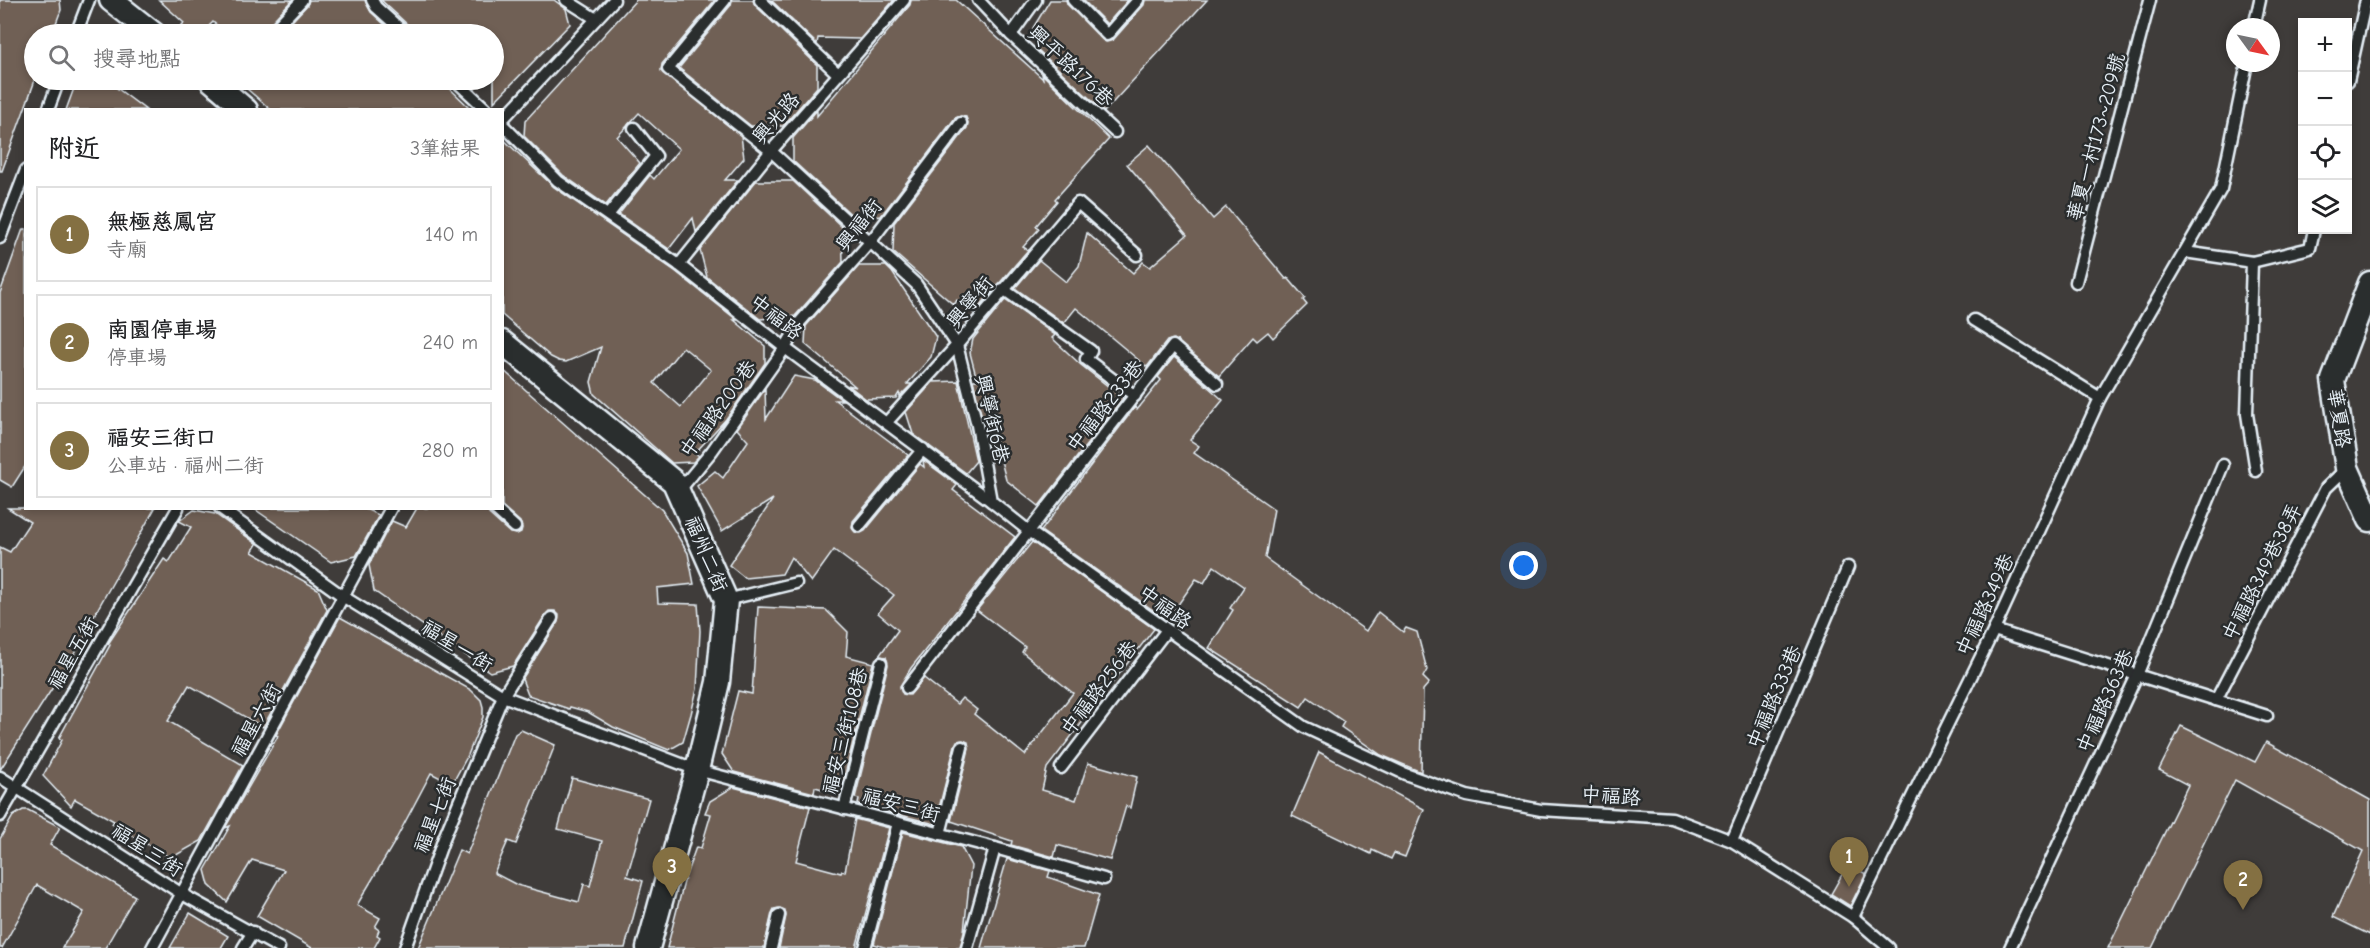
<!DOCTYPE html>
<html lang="zh-TW">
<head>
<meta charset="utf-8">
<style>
	body { margin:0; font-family:"Comic Neue","LXGW WenKai TC",sans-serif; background:#f6f6f6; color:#202124 }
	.controls { position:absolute; right:18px; top:18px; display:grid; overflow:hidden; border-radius:0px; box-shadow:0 3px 9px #0003 }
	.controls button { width:54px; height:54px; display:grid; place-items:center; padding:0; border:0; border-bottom:2px solid #e0e0e0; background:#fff; color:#202124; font:30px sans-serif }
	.compass { position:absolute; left:2226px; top:18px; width:54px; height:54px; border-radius:50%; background:#fff; box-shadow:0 3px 9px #0003; rotate:123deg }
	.you { position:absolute; left:1524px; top:566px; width:21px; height:21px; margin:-15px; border:4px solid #fff; border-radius:50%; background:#1a73e8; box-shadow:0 0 0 9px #1a73e833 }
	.badge { display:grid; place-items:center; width:39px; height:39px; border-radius:50%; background:#847042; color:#fff; font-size:20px; font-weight:700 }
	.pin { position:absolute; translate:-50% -50px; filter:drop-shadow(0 2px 3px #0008) }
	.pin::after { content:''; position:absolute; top:32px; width:21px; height:18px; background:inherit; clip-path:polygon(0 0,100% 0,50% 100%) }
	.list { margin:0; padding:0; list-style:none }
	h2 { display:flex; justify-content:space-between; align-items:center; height:78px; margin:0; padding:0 24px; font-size:26px }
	h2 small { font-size:20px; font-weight:400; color:#757577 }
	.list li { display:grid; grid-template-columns:39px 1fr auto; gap:18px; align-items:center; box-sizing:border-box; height:96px; margin:0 12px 12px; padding:0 12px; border:2px solid #e0e0e0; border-radius:0px }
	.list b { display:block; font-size:22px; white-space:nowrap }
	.list p { margin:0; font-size:20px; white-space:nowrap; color:#757577 }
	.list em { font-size:20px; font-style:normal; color:#757577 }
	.icon { flex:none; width:33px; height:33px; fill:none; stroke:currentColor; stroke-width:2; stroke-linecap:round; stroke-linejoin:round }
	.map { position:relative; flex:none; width:2370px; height:948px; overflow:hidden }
	.search { position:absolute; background:#fff; box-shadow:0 3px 9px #0003; left:24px; top:24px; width:480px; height:66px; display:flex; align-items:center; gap:15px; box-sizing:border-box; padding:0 21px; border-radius:33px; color:#757577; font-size:22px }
	.panel { position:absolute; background:#fff; box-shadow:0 3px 9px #0003; left:24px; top:108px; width:480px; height:402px; border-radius:0px }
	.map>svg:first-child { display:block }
	.building { fill:#6f6055; stroke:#e8f1f8; stroke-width:1.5; fill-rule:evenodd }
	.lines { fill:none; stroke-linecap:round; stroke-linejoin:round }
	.lane-casing { stroke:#e8f1f8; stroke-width:15 }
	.street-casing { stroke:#e8f1f8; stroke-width:27 }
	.lane { stroke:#2a2d2e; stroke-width:10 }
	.street { stroke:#2a2d2e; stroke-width:22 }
	.labels { text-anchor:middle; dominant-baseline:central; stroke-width:5; stroke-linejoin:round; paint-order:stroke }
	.street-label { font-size:20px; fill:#e8f1f8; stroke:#2a2d2e }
</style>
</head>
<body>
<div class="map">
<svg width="2370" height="948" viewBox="0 0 2370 948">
	<rect width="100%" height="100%" fill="#3f3c3a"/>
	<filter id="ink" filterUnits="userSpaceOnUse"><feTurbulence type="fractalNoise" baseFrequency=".0167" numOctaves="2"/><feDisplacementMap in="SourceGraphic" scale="12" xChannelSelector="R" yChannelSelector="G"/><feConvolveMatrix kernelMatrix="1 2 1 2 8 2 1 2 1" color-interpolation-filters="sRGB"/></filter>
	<g filter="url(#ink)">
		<g class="building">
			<polygon points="0,0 60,0 61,10 52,34 34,34 34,83 2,171 0,171"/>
			<polygon points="159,0 292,0 265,29 263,34 227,34 213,22 201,34 192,34 181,26 184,23"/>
			<polygon points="309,0 365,0 371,12 395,34 280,34 307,5"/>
			<polygon points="381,0 554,0 566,9 570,24 494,102 494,34 413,34 411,28"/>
			<polygon points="636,0 715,0 662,64 661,71 741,136 744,158 725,180 738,180 696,232 693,218 669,249 619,214 650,175 654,179 679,149 639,113 617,137 640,163 606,205 563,175 524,136 525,121"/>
			<polygon points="732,0 753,0 755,5 817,65 817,87 783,126 751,126 679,68 731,5"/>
			<polygon points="771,0 894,0 860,39 818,38 817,44"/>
			<polygon points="911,0 956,0 1043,79 1042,74 1109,139 1055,199 1057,201 1036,226 1039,229 1023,247 1028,250 974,313 957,300 954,305 893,252 894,223 967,128 968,123 966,117 961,116 955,118 881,216 856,219 793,161 793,138 817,110 817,116 910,5"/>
			<polygon points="1050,0 1066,0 1068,5 1106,42 1113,40 1144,5 1145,0 1207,0 1104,112 1037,49 1033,28"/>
			<polygon points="1083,0 1128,0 1107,24"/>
			<polygon points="77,80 106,80 146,110 66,110"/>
			<polygon points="237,80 441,80 472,110 271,110"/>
			<path d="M502 138 554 187 675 271 737 320H734L765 346V363L726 419 695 453 699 456 693 462 672 463 594 394 591 382 601 347 566 362 559 361 551 357 502 315ZM683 347 711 370 681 407 654 383Z"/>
			<polygon points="1149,145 1213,219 1226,207 1286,279 1288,278 1305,298 1303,300 1307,305 1273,338 1268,332 1257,341 1253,337 1219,376 1174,339 1167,341 1147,367 1076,308 1064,323 1015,288 1039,260 1066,282 1079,266 1087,233 1133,273 1143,262 1150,267 1187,235 1127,164"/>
			<polygon points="756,181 793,181 842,227 843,262 795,316 760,319 707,277 700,250"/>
			<polygon points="23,229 26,229 26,465 12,487 0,480 0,293"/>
			<polygon points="859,266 886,266 892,272 936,337 931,357 907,384 912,384 900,396 899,393 896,398 866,399 848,385 856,387 805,344 806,326"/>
			<polygon points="1005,300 1055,335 1052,338 1081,365 1123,398 1039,506 1006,480 995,437 988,445 973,380 977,380 970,353 973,339"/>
			<polygon points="1174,357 1223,400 1190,440 1199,446 1194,453 1274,509 1265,558 1366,631 1378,612 1403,632 1406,628 1417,632 1427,670 1423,677 1429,683 1423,690 1421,772 1381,755 1341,727 1344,722 1308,697 1301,707 1209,648 1233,610 1230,608 1244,587 1214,566 1204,583 1196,579 1168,619 1164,616 1163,617 1041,531 1135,407 1137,410 1161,380 1158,377"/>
			<polygon points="502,369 662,510 688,553 694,584 657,588 658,603 698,604 700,631 697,689 691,714 683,742 669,750 613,727 588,712 570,707 569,709 528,695 522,679 558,622 559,615 555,611 549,611 546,614 513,666 490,672 374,591 369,565 392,521 406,527 417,508 487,508 489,514 510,533 517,534 521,532 522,528 520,522 502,506"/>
			<polygon points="794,376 815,380 842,400 835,400 908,455 853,521 852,528 855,532 861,533 865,531 920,464 924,467 923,460 957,485 953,490 1015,537 911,668 900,686 903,694 910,695 924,678 957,704 962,698 977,710 974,714 1025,755 1073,693 1022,652 1025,647 977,610 1032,542 1154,629 1047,768 1042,790 1076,800 1088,763 1137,777 1130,808 1126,806 1110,860 1057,845 1054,857 1011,845 1012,841 951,821 969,749 968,742 963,740 957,741 955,745 935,824 858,804 859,799 855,798 888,665 886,657 879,656 898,630 878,613 894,595 834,550 811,582 791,557 782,574 745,578 729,565 773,499 722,531 697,486 715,471 723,478 748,441 737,429 765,389 766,419"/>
			<polygon points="958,381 976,461 966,473 913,434 906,412 933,382"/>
			<polygon points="8,508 155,508 84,633 87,634 0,770 0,547 10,552 30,522"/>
			<polygon points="253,508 363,508 379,515 356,556 331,562"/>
			<polygon points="194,510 215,514 257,544 252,552 318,589 327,610 263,727 189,685 168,721 243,765 201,841 171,858 112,824 114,821 75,799 71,806 43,776 62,740 59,738 110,645 108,644 164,559 169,562 191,527 179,521"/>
			<polygon points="758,607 826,610 848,632 846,656 873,663 840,794 815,787 814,793 734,772 722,754 738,691 752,694"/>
			<polygon points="340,617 471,690 481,700 483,707 483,717 468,755 452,784 431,773 394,843 357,905 380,918 375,927 379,930 377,935 380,937 374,948 312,948 257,916 284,870 252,860 227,902 209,885 205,870 230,826 225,828 278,736 276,735"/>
			<polygon points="2181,726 2255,762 2266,742 2370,800 2370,935 2333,917 2363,851 2235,780 2152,948 2108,948 2188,785 2159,770"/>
			<polygon points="521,730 555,745 516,844 508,841 494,873 517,885 579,902 584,884 590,886 602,841 558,829 572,778 649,799 627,876 643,881 625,948 418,948 459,850 467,854 515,734"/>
			<polygon points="1319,752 1424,809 1405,857 1394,853 1391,859 1372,850 1371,854 1292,816"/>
			<polygon points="733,787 810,807 796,861 841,873 842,871 845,872 855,819 889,828 856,948 779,948 786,916 785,910 780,908 774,909 772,913 764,948 667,948 685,878 696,847 701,848 711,814 705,813 710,801"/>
			<polygon points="23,810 28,810 60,827 50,845 135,896 105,948 62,948 84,912 37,885 2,948 0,948 0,839 13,816"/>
			<polygon points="903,832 961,847 971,866 964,931 960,948 887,948 874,944"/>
			<polygon points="1007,859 1050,871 1048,877 1099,895 1084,948 981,948"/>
			<polygon points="1848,864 1866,874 1850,906 1831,894"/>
			<polygon points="190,913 228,936 221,948 170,948"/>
		</g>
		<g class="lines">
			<g class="lane-casing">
				<g id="lane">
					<polyline points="372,0 376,7 406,34"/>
					<polyline points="566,0 596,19"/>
					<polyline points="725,0 668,69 771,151 916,284 957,345 977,425 991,501"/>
					<polyline points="760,0 838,74"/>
					<polyline points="978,0 1011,35 1115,132"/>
					<polyline points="1073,0 1107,35 1138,0"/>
					<polyline points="2254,27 2260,0"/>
					<polyline points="76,34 89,0"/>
					<polyline points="270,34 302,0"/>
					<polyline points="1011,35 1036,0"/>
					<polyline points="455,80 487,110"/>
					<polyline points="2348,81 2366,0"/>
					<polyline points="48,110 59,80"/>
					<polyline points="502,120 614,0"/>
					<polyline points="502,124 558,181 679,265 785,348 991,501 1030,532 1304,727 1405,774 1467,796 1541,810 1672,818 1732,841 1853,917 1889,948"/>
					<polyline points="608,215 656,156 634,128"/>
					<polyline points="0,238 26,170"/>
					<polyline points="2185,252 2252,262 2310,248 2314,230"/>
					<polyline points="2252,262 2247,414 2256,471"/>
					<polyline points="679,265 771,151 904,0"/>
					<polyline points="2076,282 2150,0"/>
					<polyline points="1003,289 1091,351 1086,359 1135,396"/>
					<polyline points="1974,320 2100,398"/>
					<polyline points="887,422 957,345 1078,203 1137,255"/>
					<polyline points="679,491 712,451 785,348 800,322 871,241 961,123"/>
					<polyline points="220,508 344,597 503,696 697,770 995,848 1104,879"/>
					<polyline points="494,508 515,527"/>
					<polyline points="859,526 923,449"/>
					<polyline points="726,600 796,583"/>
					<polyline points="1994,630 2267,716"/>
					<polyline points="907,688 1173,346 1217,384"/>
					<polyline points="2216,700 2326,488 2347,468"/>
					<polyline points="1061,768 1166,631"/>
					<polyline points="0,777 182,894 279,948"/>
					<polyline points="844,809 881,663"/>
					<polyline points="0,816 178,508"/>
					<polyline points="940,834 962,747"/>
					<polyline points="1732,841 1848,567"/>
					<polyline points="1853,917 1994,630 2100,398 2221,189 2247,63"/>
					<polyline points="152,948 391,508"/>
					<polyline points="243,948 253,932"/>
					<polyline points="405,948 444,838 503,696 552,618"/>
					<polyline points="771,948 779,915"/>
					<polyline points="865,948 898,823"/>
					<polyline points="967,948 995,848"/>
					<polyline points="2010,948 2137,675 2223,465"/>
				</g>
			</g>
			<g class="street-casing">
				<g id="street">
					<polyline points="111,0 154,34"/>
					<polyline points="211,80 246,110"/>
					<polyline points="2370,283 2333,380 2347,468 2370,520"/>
					<polyline points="502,342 674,482 726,600 718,682 697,770 648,948"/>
				</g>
			</g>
			<use href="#lane" class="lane"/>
			<use href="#street" class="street"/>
		</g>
	</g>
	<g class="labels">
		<g class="street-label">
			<text transform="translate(1071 66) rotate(43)">興平路176巷</text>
			<text transform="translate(776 118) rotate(-49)">興光路</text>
			<text transform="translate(2096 137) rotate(-75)">華夏一村173~209號</text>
			<text transform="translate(859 225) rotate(-51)">興福街</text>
			<text transform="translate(970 302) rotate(-50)">興寧街</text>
			<text transform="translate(776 317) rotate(38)">中福路</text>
			<text transform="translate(1105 406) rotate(-52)">中福路233巷</text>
			<text transform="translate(718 409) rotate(-54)">中福路200巷</text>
			<text transform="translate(2339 418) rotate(81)">華夏路</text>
			<text transform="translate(992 419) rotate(77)">興寧街6巷</text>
			<text transform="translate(706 554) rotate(67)">福州二街</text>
			<text transform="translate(2262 572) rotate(-63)">中福路349巷38弄</text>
			<text transform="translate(1985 605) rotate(-65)">中福路349巷</text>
			<text transform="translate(1165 607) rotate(36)">中福路</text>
			<text transform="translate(457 646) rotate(32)">福星一街</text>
			<text transform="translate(73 653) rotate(-60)">福星五街</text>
			<text transform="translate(1099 688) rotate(-53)">中福路256巷</text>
			<text transform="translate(1774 697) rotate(-67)">中福路333巷</text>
			<text transform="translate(2105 701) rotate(-66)">中福路363巷</text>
			<text transform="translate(256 720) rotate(-61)">福星六街</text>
			<text transform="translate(845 731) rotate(-76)">福安三街108巷</text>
			<text transform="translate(1611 796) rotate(4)">中福路</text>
			<text transform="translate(901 805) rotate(15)">福安三街</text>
			<text transform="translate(435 815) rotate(-68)">福星七街</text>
			<text transform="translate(147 850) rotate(33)">福星三街</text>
		</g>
	</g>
</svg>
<div class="controls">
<button>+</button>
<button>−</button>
<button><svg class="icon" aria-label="locate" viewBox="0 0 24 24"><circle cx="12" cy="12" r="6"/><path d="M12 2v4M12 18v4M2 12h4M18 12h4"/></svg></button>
<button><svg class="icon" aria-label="layers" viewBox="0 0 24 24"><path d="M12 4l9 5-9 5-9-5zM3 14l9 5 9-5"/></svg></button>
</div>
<svg class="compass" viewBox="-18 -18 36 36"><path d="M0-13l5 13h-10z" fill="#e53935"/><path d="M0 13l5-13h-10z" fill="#757577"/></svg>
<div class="you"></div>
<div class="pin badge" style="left:1849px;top:887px">1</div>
<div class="pin badge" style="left:2243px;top:910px">2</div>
<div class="pin badge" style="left:672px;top:897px">3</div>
<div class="search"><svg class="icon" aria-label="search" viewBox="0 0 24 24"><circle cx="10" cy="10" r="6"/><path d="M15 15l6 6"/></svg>搜尋地點</div>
<section class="panel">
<h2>附近<small>3筆結果</small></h2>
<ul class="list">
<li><span class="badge">1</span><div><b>無極慈鳳宮</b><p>寺廟</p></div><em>140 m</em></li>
<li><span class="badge">2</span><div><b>南園停車場</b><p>停車場</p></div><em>240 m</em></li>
<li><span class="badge">3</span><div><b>福安三街口</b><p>公車站 · 福州二街</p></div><em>280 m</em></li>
</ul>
</section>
</div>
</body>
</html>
